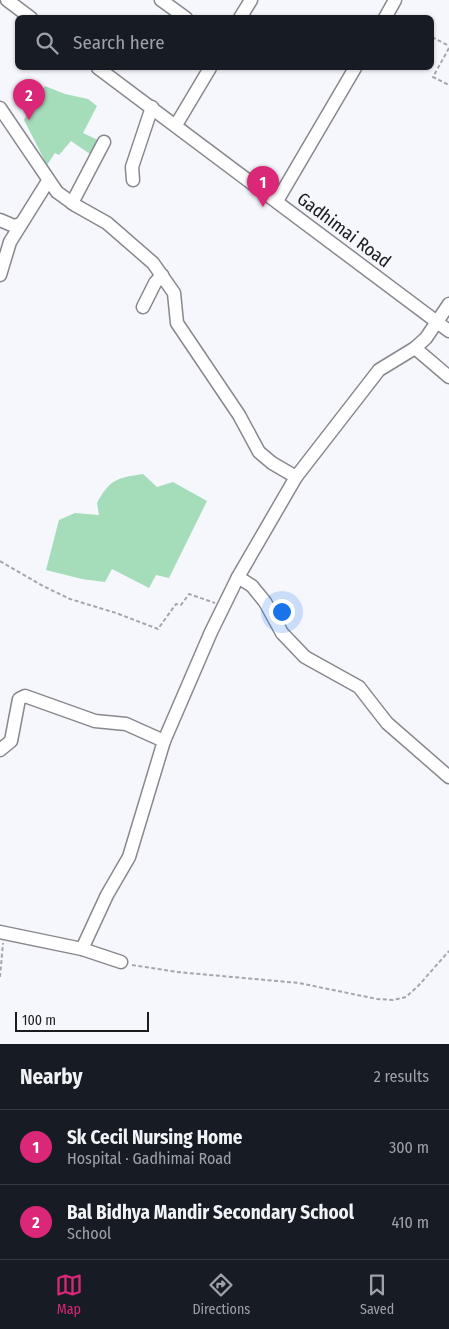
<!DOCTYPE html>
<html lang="en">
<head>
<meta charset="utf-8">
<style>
	body { margin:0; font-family:"Fira Sans Condensed",sans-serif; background:#20242c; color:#f1f3f6 }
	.scale { position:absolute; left:15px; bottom:12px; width:134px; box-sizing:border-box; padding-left:5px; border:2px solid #1c1c1e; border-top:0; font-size:14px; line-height:18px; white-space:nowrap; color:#1c1c1e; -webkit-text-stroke:4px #f6f7fd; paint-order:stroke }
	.you { position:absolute; left:281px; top:611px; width:18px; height:18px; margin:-12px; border:4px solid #fff; border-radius:50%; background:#1a73e8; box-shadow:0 0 0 8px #1a73e833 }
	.badge { display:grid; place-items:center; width:32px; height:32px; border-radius:50%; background:#db2777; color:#fff; font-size:16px; font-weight:700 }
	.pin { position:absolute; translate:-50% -41px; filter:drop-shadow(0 1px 2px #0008) }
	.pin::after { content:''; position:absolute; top:26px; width:18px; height:15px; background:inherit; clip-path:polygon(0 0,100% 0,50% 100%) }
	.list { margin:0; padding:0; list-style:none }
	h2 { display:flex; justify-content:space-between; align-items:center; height:65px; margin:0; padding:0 20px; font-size:21px }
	h2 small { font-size:16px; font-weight:400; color:#9ea1a6 }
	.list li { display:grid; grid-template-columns:32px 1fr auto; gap:15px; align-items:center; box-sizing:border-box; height:75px; padding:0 20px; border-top:1px solid #363941 }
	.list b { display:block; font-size:19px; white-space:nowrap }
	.list p { margin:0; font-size:16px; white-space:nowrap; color:#9ea1a6 }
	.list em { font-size:16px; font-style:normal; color:#9ea1a6 }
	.icon { flex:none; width:28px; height:28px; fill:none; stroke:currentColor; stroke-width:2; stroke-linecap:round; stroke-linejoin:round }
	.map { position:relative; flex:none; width:449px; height:1044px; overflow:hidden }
	.search { position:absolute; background:#171b24; box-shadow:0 1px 4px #0004; left:15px; right:15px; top:15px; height:55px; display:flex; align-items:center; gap:12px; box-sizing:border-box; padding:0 18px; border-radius:8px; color:#9ea1a6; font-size:19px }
	.sheet { height:215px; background:#171b24 }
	nav { display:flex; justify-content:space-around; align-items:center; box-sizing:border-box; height:70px; border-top:1px solid #363941; background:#171b24; font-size:14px; color:#9ea1a6 }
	nav a { display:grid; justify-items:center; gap:2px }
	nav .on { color:#db2777 }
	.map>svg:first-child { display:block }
	.green { fill:#a5dcba }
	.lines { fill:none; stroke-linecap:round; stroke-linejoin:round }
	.minor-casing { stroke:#88888d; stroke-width:15 }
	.path { stroke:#a5a6ab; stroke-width:2; stroke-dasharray:4 2.5; stroke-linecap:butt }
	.minor { stroke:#fff; stroke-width:12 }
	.labels { text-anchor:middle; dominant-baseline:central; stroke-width:5; stroke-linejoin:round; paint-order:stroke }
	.street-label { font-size:18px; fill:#1c1c1e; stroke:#f6f7fd }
</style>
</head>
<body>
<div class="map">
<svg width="449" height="1044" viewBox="0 0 449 1044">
	<rect width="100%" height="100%" fill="#f6f7fd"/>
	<g class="green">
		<polygon points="45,86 65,94 88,99 97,106 83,133 100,141 93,156 71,141 59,155 55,153 47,165 24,120 35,98"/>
		<path d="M143 474 157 487 173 482 207 501 169 578 156 575 149 588 112 569 105 582 82 579 46 570 59 520 75 513 99 515 97 503C110 479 117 478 143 474Z"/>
	</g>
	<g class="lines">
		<g class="minor-casing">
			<g id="minor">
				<polyline points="7,0 31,18"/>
				<polyline points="161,0 186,18"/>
				<polyline points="240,18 251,0"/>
				<polyline points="385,18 395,0"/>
				<polyline points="98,68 449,331"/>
				<polyline points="0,108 57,192 75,205 107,223 153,263 174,293 177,323 239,415 259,452 272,463 296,477"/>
				<polyline points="176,125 210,68"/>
				<polyline points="133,180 132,167 152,107"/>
				<polyline points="277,201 355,68"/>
				<polyline points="72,203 104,142"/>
				<polyline points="0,220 14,226 21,224"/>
				<polyline points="0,275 10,242 48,181"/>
				<polyline points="143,307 155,283 162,275"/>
				<polyline points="415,348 449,377"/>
				<polyline points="238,577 252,586 265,602 282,633 305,657 359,687 387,723 449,777"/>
				<polyline points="0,750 11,741 19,699 25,696 95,721 126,724 164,741"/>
				<polyline points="0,932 82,949 121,962"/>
				<polyline points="82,949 107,895 129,857 164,741 211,632 238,577 296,477 379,370 415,348 426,338 449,304"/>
			</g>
		</g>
		<g class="path">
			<polyline points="432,37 449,46"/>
			<polyline points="449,48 433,77 449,85"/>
			<polyline points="0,561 43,586 70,599 116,613 158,629 176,604 181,605 189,594 215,603"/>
			<polyline points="132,965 177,972 299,983 377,999 393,1000 406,997 419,985 449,951"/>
			<polyline points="0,977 3,943"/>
		</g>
		<use href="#minor" class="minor"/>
	</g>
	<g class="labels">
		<g class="street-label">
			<text transform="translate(344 230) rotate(37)">Gadhimai Road</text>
		</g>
	</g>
</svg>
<div class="scale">100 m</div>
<div class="you"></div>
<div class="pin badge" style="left:263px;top:207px">1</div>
<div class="pin badge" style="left:29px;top:120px">2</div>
<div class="search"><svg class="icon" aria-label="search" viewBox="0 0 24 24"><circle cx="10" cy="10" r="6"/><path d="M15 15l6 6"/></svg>Search here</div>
</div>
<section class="sheet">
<h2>Nearby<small>2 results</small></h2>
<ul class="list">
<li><span class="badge">1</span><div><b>Sk Cecil Nursing Home</b><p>Hospital · Gadhimai Road</p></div><em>300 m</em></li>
<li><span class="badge">2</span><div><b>Bal Bidhya Mandir Secondary School</b><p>School</p></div><em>410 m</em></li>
</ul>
</section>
<nav>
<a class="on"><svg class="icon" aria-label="map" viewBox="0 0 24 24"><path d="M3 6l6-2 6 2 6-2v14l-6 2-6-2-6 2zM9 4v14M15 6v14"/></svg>Map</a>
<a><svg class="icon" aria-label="directions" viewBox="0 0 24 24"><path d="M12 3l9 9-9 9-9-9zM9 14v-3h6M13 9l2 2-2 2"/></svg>Directions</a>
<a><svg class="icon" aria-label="saved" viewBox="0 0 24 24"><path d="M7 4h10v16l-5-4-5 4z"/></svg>Saved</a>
</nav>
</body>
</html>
